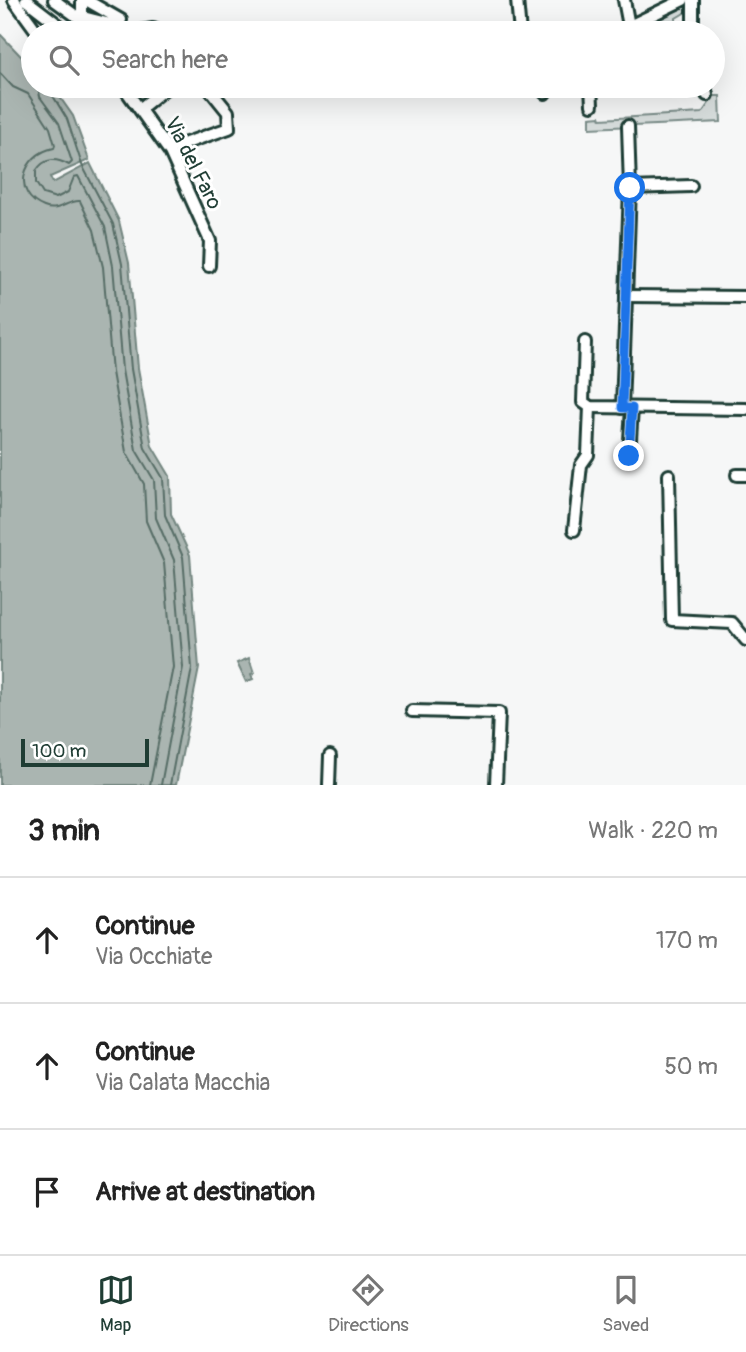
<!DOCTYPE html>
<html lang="en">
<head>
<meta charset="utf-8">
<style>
	body { margin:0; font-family:Pangolin,sans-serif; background:#f6f6f6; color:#222 }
	.scale { position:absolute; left:21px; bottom:18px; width:128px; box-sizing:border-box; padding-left:7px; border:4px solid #1f3d34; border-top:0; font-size:19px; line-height:24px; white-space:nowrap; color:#1f3d34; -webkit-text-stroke:5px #fff; paint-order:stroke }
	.stop { position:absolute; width:21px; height:21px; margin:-16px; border:5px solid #1a73e8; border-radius:50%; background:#fff }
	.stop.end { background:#1a73e8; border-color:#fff; box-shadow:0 2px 7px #0008 }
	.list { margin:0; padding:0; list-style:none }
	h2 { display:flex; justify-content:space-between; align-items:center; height:91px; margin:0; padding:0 28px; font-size:30px }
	h2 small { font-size:23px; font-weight:400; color:#767676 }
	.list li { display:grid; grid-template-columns:46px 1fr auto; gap:21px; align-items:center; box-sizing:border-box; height:126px; padding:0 28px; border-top:2px solid #e0e0e0 }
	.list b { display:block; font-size:26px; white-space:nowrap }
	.list p { margin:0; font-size:23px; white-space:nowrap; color:#767676 }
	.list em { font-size:23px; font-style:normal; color:#767676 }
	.icon { flex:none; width:38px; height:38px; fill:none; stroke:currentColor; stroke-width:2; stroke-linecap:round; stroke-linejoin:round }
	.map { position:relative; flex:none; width:746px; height:785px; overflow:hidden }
	.search { position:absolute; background:#fff; box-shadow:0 7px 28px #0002; left:21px; right:21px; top:21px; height:77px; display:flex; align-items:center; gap:18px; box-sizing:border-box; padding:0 24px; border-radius:38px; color:#767676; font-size:26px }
	.sheet { height:469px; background:#fff }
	nav { display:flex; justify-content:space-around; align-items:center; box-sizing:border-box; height:98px; border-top:2px solid #e0e0e0; background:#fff; font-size:19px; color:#767676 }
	nav a { display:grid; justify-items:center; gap:4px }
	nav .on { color:#1f3d34 }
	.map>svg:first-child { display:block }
	.green { fill:#d6dcdb; stroke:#7a8c88; stroke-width:2 }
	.water { fill:#aab5b1; stroke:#72857f; stroke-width:2 }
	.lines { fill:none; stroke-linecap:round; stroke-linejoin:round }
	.shore { stroke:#576d66; stroke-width:2 }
	.minor-casing { stroke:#1f3d34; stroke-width:16 }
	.minor { stroke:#fff; stroke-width:10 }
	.route { stroke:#1a73e8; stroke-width:9 }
	.labels { text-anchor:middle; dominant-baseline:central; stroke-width:6; stroke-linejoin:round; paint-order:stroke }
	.street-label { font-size:21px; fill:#1f3d34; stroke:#fff }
</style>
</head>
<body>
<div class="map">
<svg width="746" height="785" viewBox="0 0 746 785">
	<rect width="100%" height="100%" fill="#f6f7f7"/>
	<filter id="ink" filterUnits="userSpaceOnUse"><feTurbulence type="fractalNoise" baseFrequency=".0143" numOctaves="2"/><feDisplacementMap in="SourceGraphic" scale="14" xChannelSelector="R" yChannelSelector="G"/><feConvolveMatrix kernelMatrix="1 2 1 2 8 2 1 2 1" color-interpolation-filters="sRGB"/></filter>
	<g filter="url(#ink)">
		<g class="green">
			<polygon points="686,1 686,12 676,18 676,33 624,33"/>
			<polygon points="714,96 720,96 721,122 590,128 590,117 600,116 601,119 702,113"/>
		</g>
		<g class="water">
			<polygon points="0,34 33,69 33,86 52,86 73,116 89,160 50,177 53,183 90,163 119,221 129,263 138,368 152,446 170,476 171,514 190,555 199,668 176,785 0,785"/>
			<polygon points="249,658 254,673 251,674 253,679 246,682 237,663"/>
		</g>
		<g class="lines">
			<g class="shore">
				<path d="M0 73 13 87 28 94 50 128 55 145 54 148C22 154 11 194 44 207 59 213 67 200 80 201L94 230 103 267 112 372 126 452 144 484 146 521 164 563 173 667 150 785"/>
				<path d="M38 86 40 97 59 123 72 162 69 165C56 158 45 157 36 171V183L43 194 56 198 68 192 74 177 78 176 105 227 113 266 122 370 136 450 154 480 156 518 174 560 183 667 161 785"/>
				<polyline points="47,86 67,119 82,165 113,224 122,264 131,369 145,448 163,478 165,515 183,557 192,668 170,785"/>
			</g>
			<g class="minor-casing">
				<g id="minor">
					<polyline points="14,0 38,33"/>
					<polyline points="26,0 69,33"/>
					<polyline points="54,0 83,21"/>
					<polyline points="82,0 82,33"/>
					<polyline points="517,0 520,33"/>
					<polyline points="624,0 629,26"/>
					<polyline points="693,0 693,33"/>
					<polyline points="83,17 114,25 121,20 86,0"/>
					<polyline points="130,33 153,29 163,33"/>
					<polyline points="615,33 683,0"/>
					<polyline points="123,86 170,152 210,241 209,266"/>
					<polyline points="540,86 545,93"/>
					<polyline points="591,86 592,105"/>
					<polyline points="705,86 707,95"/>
					<polyline points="141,108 168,86"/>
					<polyline points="169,149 229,128 228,112 207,86"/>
					<polyline points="630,188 691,186"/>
					<polyline points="626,296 746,297"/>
					<polyline points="585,342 583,402 590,407 746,409"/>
					<polyline points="622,408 630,188 628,126"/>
					<polyline points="629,456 632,408"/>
					<polyline points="669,475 672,620 732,623 746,640"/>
					<polyline points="737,475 746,475"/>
					<polyline points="574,530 581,465 588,455 590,407"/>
					<polyline points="412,711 499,713 496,785"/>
					<polyline points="329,785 330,756"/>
				</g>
			</g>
			<use href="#minor" class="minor"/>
		</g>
	</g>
	<g class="lines" filter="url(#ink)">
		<polyline class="route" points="629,456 632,408 622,408 630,188"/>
	</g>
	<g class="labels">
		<g class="street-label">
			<text transform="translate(193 163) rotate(63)">Via del Faro</text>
		</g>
	</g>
</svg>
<div class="scale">100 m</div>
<div class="stop" style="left:630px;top:188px"></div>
<div class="stop end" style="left:629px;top:456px"></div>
<div class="search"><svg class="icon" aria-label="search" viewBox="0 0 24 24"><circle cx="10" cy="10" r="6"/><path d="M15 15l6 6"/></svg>Search here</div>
</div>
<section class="sheet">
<h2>3 min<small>Walk · 220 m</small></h2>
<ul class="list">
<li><svg class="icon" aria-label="ahead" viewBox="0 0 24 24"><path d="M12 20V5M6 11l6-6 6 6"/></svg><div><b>Continue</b><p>Via Occhiate</p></div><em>170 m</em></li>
<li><svg class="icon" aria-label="ahead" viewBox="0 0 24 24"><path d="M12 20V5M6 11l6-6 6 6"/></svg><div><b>Continue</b><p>Via Calata Macchia</p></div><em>50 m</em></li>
<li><svg class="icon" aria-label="arrive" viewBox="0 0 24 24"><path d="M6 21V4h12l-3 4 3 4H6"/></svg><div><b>Arrive at destination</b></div></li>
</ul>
</section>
<nav>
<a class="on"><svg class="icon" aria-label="map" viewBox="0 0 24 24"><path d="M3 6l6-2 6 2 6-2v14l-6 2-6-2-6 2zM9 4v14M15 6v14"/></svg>Map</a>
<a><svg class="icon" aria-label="directions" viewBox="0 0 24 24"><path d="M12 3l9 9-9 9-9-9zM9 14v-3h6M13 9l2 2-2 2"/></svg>Directions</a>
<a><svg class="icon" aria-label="saved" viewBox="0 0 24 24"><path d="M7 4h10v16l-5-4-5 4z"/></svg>Saved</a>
</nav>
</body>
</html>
